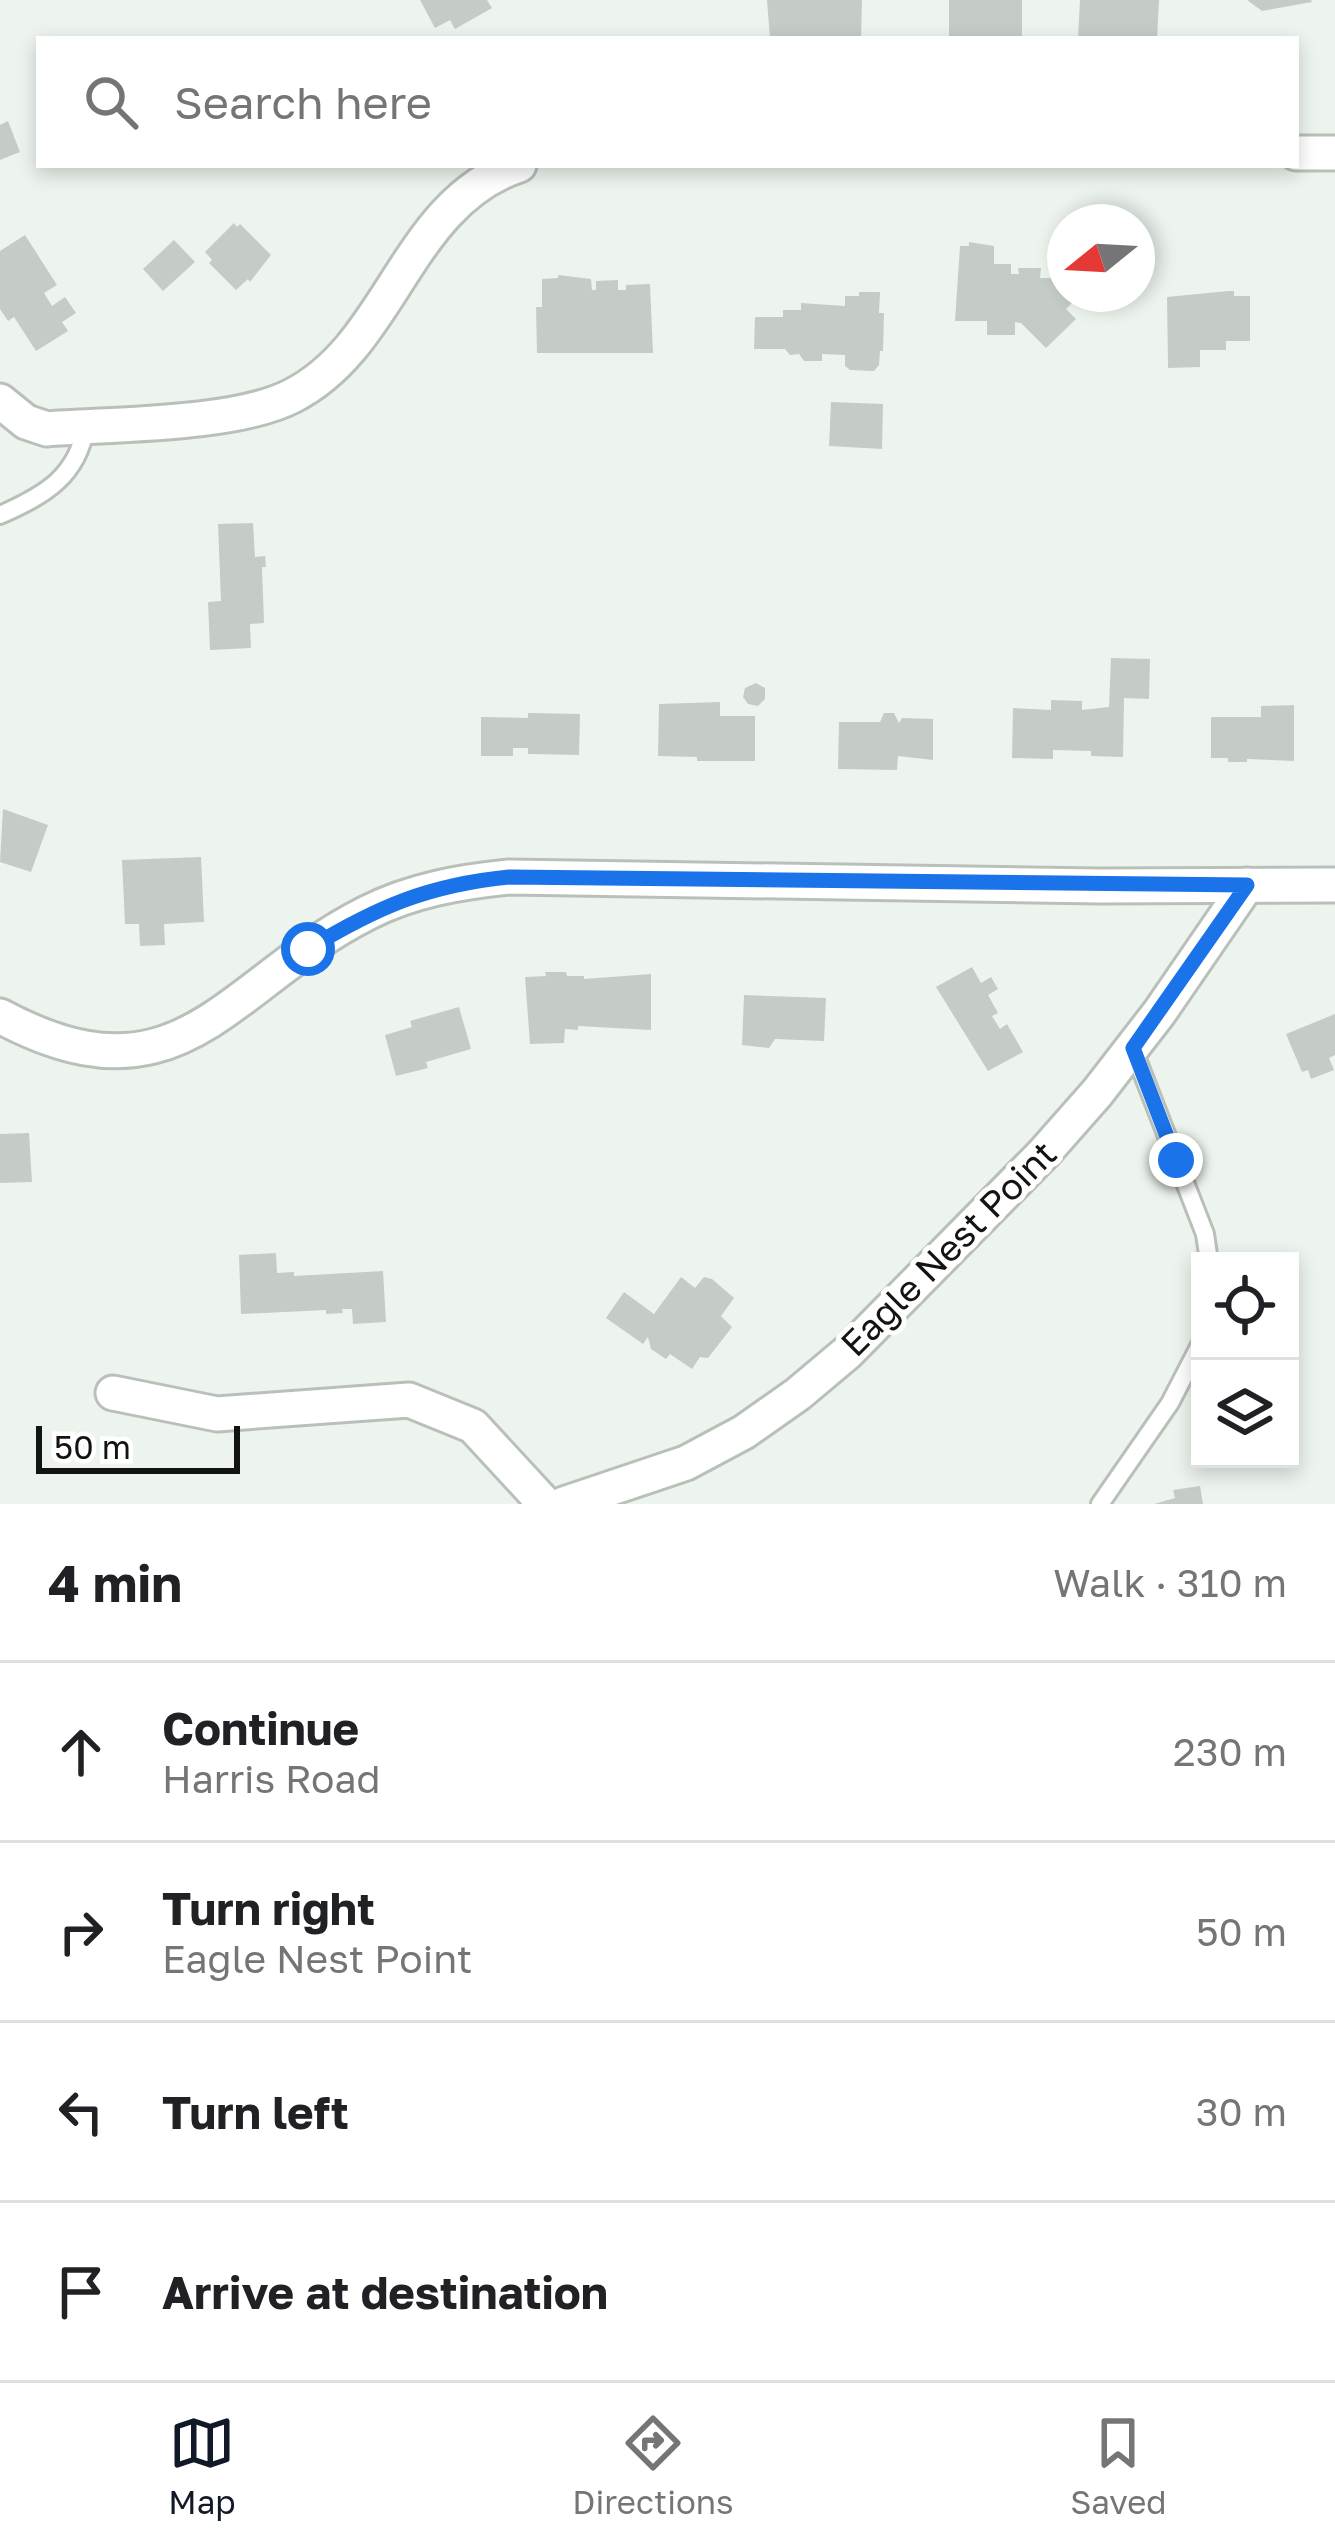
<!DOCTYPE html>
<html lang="en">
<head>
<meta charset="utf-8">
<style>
	body { margin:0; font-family:"Golos Text",sans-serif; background:#f2f2f2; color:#202124 }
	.controls { position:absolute; right:36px; bottom:36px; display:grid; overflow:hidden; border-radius:0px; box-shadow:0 6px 18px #0003 }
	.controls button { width:108px; height:108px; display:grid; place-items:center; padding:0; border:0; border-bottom:3px solid #e0e0e0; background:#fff; color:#202124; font:60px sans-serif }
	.compass { position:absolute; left:1047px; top:204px; width:108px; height:108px; border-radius:50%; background:#fff; box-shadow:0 6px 18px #0003; rotate:252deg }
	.scale { position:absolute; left:36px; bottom:30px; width:204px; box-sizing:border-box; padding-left:12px; border:6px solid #111411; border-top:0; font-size:33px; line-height:42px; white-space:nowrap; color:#111411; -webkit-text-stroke:9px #fff; paint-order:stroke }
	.stop { position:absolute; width:36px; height:36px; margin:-27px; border:9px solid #1a73e8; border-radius:50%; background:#fff }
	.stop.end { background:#1a73e8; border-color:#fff; box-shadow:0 3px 12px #0008 }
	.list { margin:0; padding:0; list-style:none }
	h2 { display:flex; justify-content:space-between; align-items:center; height:156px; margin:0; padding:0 48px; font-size:51px }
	h2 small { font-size:39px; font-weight:400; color:#757577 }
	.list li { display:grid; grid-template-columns:78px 1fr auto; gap:36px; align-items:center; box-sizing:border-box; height:180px; padding:0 48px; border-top:3px solid #e0e0e0 }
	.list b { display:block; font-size:45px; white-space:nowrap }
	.list p { margin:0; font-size:39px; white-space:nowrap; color:#757577 }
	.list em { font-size:39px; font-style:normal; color:#757577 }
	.icon { flex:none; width:66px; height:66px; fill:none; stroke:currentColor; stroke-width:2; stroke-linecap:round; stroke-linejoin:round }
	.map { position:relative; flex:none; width:1335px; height:1504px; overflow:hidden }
	.search { position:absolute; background:#fff; box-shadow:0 6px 18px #0003; left:36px; right:36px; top:36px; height:132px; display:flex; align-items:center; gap:30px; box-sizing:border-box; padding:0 42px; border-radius:0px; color:#757577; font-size:45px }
	.sheet { height:876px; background:#fff }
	nav { display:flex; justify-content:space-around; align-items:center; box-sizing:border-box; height:168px; border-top:3px solid #e0e0e0; background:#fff; font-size:33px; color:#757577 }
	nav a { display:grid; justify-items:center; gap:6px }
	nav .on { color:#111827 }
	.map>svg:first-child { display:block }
	.building { fill:#c5ccc5 }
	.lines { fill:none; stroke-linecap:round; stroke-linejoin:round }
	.service-casing { stroke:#b9c0b9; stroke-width:22 }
	.minor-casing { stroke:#b9c0b9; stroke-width:39 }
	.service { stroke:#fff; stroke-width:16 }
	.minor { stroke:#fff; stroke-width:33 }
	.route { stroke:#1a73e8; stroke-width:15 }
	.labels { text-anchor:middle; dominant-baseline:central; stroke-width:10; stroke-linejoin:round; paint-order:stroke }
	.street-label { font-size:36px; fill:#111411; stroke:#fff }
</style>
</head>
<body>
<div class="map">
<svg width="1335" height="1504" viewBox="0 0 1335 1504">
	<rect width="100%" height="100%" fill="#edf4ed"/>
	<g class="building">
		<polygon points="420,0 487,0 492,8 455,29 450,20 435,28"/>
		<polygon points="767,0 862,0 861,39 770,39"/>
		<polygon points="949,0 1022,0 1022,37 949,39"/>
		<polygon points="1080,0 1159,0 1157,39 1078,39"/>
		<polygon points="1247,0 1311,0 1312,2 1262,11"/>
		<polygon points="8,121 20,152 0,160 0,125"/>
		<polygon points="234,223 237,227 240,224 271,255 250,282 248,279 236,290 209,263 212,260 205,252"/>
		<polygon points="25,235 57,285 44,293 52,306 65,297 76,313 62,322 68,331 36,351 14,317 8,321 0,309 0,251"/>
		<polygon points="174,240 195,262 163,291 143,269"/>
		<polygon points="969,242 994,246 994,264 1011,264 1011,274 1019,274 1018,268 1041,268 1040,278 1053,278 1073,302 1066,309 1076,319 1046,348 1021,323 1015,322 1015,335 987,335 987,321 955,321 960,246 969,246"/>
		<polygon points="558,275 591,279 592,290 596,290 596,281 618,280 618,290 626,290 626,285 650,284 653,353 537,353 536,307 542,307 542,279 558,278"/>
		<polygon points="1228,291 1234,291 1234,296 1250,296 1250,341 1226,341 1226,350 1200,350 1200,367 1168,368 1167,297"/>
		<polygon points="859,292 880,292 879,313 884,313 883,351 880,351 879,365 874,371 850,370 845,366 845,355 822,354 822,361 804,361 799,354 790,355 785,349 754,349 755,317 783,317 783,310 801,310 801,303 845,306 845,296 859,296"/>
		<polygon points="831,402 883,404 882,449 829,446"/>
		<polygon points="253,523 255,557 265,556 266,567 262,567 264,623 250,624 251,648 210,650 208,602 221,601 218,524"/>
		<polygon points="1111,658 1150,659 1149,699 1124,698 1123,757 1091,756 1091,751 1053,750 1053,759 1012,758 1013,708 1051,710 1051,700 1082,701 1082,710 1109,707"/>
		<polygon points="756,683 765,688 765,699 758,706 748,704 743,697 745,688"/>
		<polygon points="720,702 720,716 755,716 755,761 697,761 697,757 658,756 659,704"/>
		<polygon points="1294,705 1294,761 1247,759 1247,762 1228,762 1228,758 1211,758 1211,717 1261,717 1261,706"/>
		<polygon points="528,713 580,714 579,755 528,754 528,748 513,748 513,756 481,756 481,717 528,718"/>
		<polygon points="884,713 894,713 899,723 902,718 933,719 933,760 898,756 897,770 838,769 839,722 880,722"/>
		<polygon points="3,809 48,825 31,872 0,862"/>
		<polygon points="201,857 204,922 164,924 165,945 140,946 139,924 125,924 122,860"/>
		<polygon points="972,967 981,983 991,977 998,989 988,995 998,1013 992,1016 1000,1029 1007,1024 1023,1052 988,1071 936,987"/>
		<polygon points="545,972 566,972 567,976 584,976 584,979 651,974 651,1030 578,1026 578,1030 565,1029 564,1043 530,1044 525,977 546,976"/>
		<polygon points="744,995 826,998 824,1041 775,1039 769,1048 742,1045"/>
		<polygon points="459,1007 471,1049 426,1062 428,1068 396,1076 385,1035 412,1027 410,1021"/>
		<polygon points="1335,1014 1335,1055 1329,1058 1334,1070 1311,1079 1308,1070 1302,1072 1286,1034"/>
		<polygon points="29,1133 32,1182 0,1183 0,1134"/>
		<polygon points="276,1253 277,1273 294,1272 294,1276 383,1271 386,1322 353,1324 352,1309 342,1309 343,1313 326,1314 326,1310 241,1314 239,1255"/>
		<polygon points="681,1277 695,1288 704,1277 712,1279 734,1298 721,1316 732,1327 708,1358 700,1357 692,1369 670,1354 666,1359 651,1349 648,1337 643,1344 606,1318 624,1292 654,1314"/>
		<polygon points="1200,1486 1203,1504 1154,1504 1175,1498 1173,1490"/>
	</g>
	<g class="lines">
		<g class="service-casing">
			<g id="service">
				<path d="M0 515C45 495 77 477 86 426"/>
				<polyline points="1133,1049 1205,1234 1209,1261"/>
				<polyline points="1100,1504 1170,1403 1200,1345"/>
			</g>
		</g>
		<g class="minor-casing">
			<g id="minor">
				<polyline points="1296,153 1335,153"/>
				<path d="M0 401 26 422 47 429C114 424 236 425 292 396 393 345 405 203 519 165"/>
				<path d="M0 1016C181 1113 226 984 367 913 412 890 460 882 509 877L1100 886 1335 885"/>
				<polyline points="113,1393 217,1414 409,1400 473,1426 545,1504"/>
				<polyline points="564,1504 686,1463 744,1432 798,1394 848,1352 1044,1153 1097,1093 1159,1013 1247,885"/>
			</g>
		</g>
		<use href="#service" class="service"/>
		<use href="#minor" class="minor"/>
	</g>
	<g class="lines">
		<path class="route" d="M308 949C377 907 428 885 509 877L1247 885 1133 1048 1176 1160"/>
	</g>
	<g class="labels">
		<g class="street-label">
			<text transform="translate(948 1248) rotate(-45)">Eagle Nest Point</text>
		</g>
	</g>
</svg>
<div class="controls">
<button><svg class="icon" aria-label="locate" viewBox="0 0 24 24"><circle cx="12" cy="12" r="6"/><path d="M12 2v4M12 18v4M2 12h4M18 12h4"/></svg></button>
<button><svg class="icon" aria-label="layers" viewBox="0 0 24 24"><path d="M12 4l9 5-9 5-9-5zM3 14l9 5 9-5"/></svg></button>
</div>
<svg class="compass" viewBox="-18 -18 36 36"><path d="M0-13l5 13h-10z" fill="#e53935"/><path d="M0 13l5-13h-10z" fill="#757577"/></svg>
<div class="scale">50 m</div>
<div class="stop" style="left:308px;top:949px"></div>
<div class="stop end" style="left:1176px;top:1160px"></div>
<div class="search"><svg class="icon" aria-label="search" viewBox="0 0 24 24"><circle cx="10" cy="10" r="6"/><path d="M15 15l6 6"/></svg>Search here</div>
</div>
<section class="sheet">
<h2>4 min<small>Walk · 310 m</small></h2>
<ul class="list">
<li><svg class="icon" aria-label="ahead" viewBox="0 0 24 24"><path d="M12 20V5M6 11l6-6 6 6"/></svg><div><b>Continue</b><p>Harris Road</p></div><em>230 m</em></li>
<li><svg class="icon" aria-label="right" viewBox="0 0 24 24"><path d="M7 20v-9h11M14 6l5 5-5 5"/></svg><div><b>Turn right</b><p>Eagle Nest Point</p></div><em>50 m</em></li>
<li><svg class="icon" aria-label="left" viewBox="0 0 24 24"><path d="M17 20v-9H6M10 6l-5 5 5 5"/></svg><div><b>Turn left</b></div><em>30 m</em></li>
<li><svg class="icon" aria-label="arrive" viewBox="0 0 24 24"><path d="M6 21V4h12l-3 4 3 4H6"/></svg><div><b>Arrive at destination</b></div></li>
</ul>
</section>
<nav>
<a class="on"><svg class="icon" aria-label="map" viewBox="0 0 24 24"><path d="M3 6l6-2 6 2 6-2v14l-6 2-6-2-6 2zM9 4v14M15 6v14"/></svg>Map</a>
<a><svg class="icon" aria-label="directions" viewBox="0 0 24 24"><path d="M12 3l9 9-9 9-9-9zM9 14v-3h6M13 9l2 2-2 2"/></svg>Directions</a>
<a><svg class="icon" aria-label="saved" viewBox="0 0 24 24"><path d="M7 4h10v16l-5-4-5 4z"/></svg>Saved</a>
</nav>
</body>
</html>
